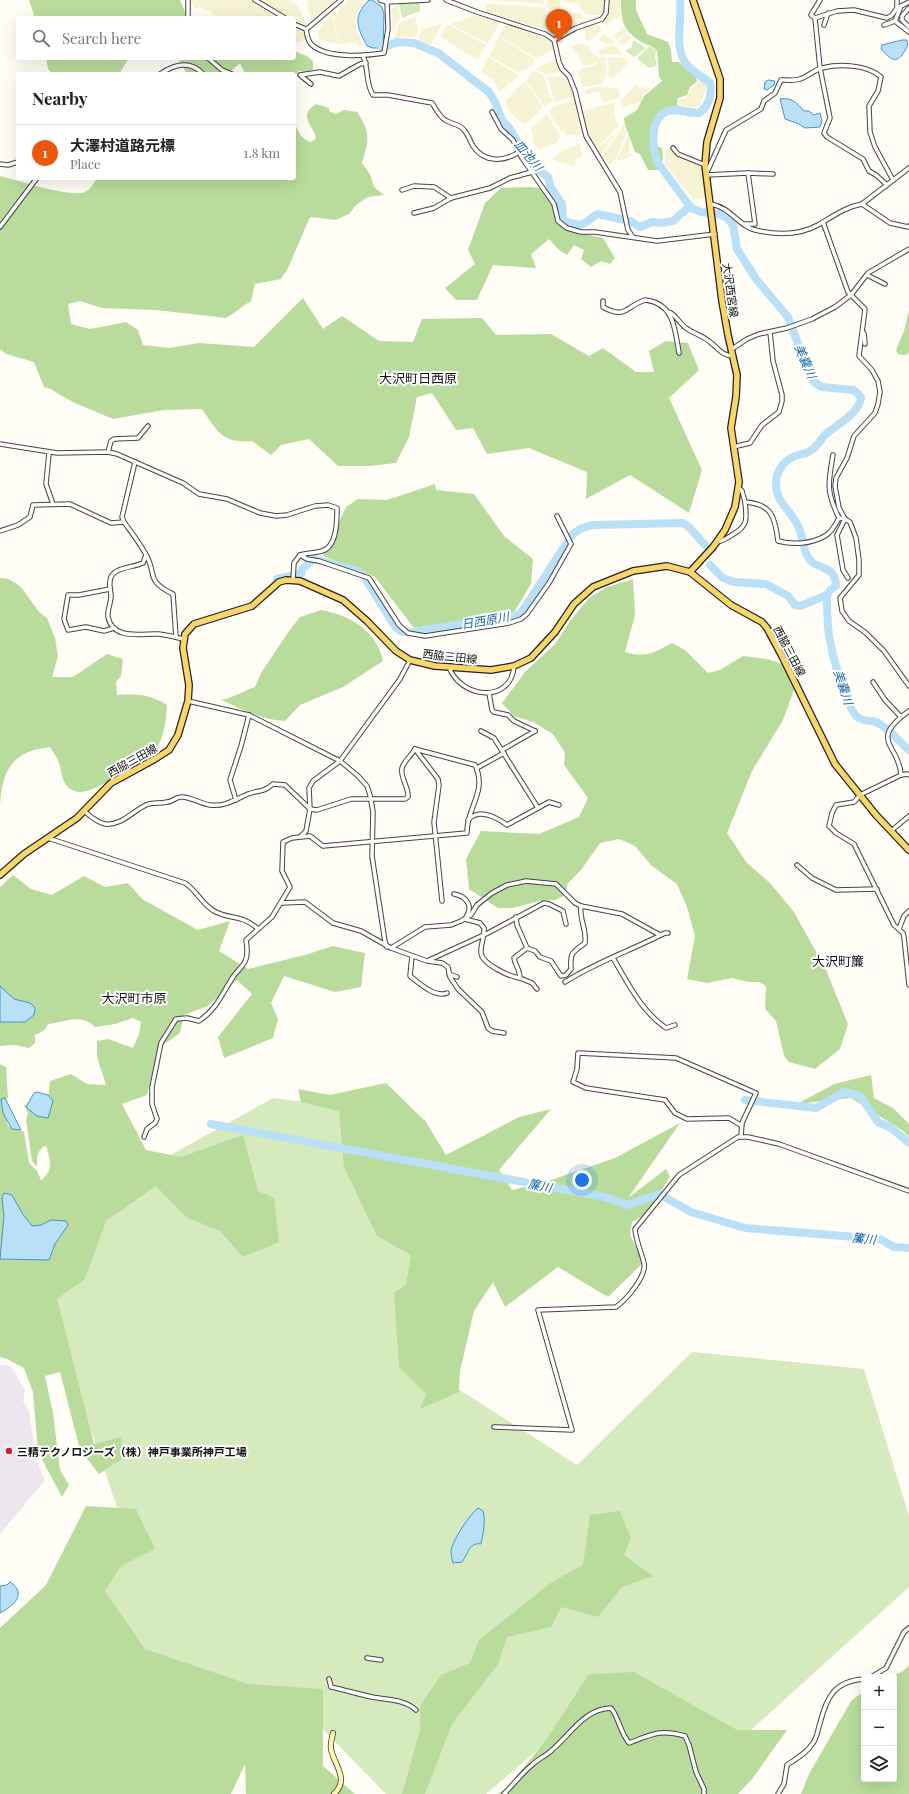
<!DOCTYPE html>
<html lang="en">
<head>
<meta charset="utf-8">
<style>
	body { margin:0; font-family:"Playfair Display","Noto Sans JP",serif; background:#f6f6f6; color:#222 }
	.controls { position:absolute; right:12px; bottom:12px; display:grid; overflow:hidden; border-radius:4px; box-shadow:0 4px 16px #0002 }
	.controls button { width:36px; height:36px; display:grid; place-items:center; padding:0; border:0; border-bottom:1px solid #e0e0e0; background:#fff; color:#222; font:20px sans-serif }
	.you { position:absolute; left:582px; top:1180px; width:14px; height:14px; margin:-10px; border:3px solid #fff; border-radius:50%; background:#1a73e8; box-shadow:0 0 0 6px #1a73e833 }
	.badge { display:grid; place-items:center; width:26px; height:26px; border-radius:50%; background:#ea580c; color:#fff; font-size:13px; font-weight:700 }
	.pin { position:absolute; translate:-50% -33px; filter:drop-shadow(0 1px 2px #0008) }
	.pin::after { content:''; position:absolute; top:21px; width:14px; height:12px; background:inherit; clip-path:polygon(0 0,100% 0,50% 100%) }
	.list { margin:0; padding:0; list-style:none }
	h2 { display:flex; justify-content:space-between; align-items:center; height:52px; margin:0; padding:0 16px; font-size:17px }
	h2 small { font-size:13px; font-weight:400; color:#767676 }
	.list li { display:grid; grid-template-columns:26px 1fr auto; gap:12px; align-items:center; box-sizing:border-box; height:56px; padding:0 16px; border-top:1px solid #e0e0e0 }
	.list b { display:block; font-size:15px; white-space:nowrap }
	.list p { margin:0; font-size:13px; white-space:nowrap; color:#767676 }
	.list em { font-size:13px; font-style:normal; color:#767676 }
	.icon { flex:none; width:22px; height:22px; fill:none; stroke:currentColor; stroke-width:2; stroke-linecap:round; stroke-linejoin:round }
	.map { position:relative; flex:none; width:909px; height:1794px; overflow:hidden }
	.search { position:absolute; background:#fff; box-shadow:0 4px 16px #0002; left:16px; top:16px; width:280px; height:44px; display:flex; align-items:center; gap:10px; box-sizing:border-box; padding:0 14px; border-radius:4px; color:#767676; font-size:15px }
	.panel { position:absolute; background:#fff; box-shadow:0 4px 16px #0002; left:16px; top:72px; width:280px; height:108px; border-radius:4px }
	.map>svg:first-child { display:block }
	.industrial { fill:#eee6ef }
	.farmland { fill:#f6f3d4 }
	.green { fill:#d5ebbd }
	.forest { fill:#b9dc9c }
	.water { fill:#b9e0f7; stroke:#3f96cf }
	.lines { fill:none; stroke-linecap:round; stroke-linejoin:round }
	.river { stroke:#b9e0f7; stroke-width:8 }
	.street-casing { stroke:#444; stroke-width:5.5 }
	.secondary-casing { stroke:#333; stroke-width:6 }
	.primary-casing { stroke:#222; stroke-width:8 }
	.street { stroke:#fff; stroke-width:3.5 }
	.secondary { stroke:#fff6b0; stroke-width:4.5 }
	.primary { stroke:#f9d66b; stroke-width:5.5 }
	.poi-dot { fill:#c4262e; stroke:#fff; stroke-width:1.5 }
	.labels { text-anchor:middle; dominant-baseline:central; stroke-width:4; stroke-linejoin:round; paint-order:stroke }
	.street-label { font-size:11px; fill:#111; stroke:#fff }
	.poi-label { font-size:11px; font-weight:bold; fill:#111; stroke:#fff; text-anchor:start }
	.water-label { font-size:12px; font-style:italic; fill:#1768a6; stroke:#fff }
	.quarter-label { font-size:13px; fill:#111; stroke:#fff }
</style>
</head>
<body>
<div class="map">
<svg width="909" height="1794" viewBox="0 0 909 1794">
	<rect width="100%" height="100%" fill="#fffdf5"/>
	<polygon class="industrial" points="2,1365 11,1366 25,1390 23,1401 29,1411 36,1460 45,1480 0,1534 0,1366"/>
	<g class="farmland">
		<polygon points="190,0 251,0 281,18 217,18 211,12 200,7 196,9 193,4 191,4"/>
		<polygon points="259,0 290,0 299,7 306,25 300,25 294,21 294,18 289,18"/>
		<polygon points="310,0 335,0 315,22 308,11 307,3"/>
		<polygon points="348,0 365,0 357,12 355,22 357,32 365,46 351,42 340,45 334,17"/>
		<polygon points="490,0 543,0 544,4"/>
		<polygon points="546,0 560,0 560,9 548,9"/>
		<polygon points="565,0 604,0 605,7 600,15 590,15 586,14 577,3 564,2"/>
		<polygon points="608,0 620,0 620,17 618,19 615,18 606,25 603,21 607,17 610,8"/>
		<polygon points="486,3 545,8 550,28 540,28 486,12"/>
		<polygon points="396,5 398,5 401,18 398,20 393,31 391,9"/>
		<polygon points="550,12 581,13 584,19 552,19"/>
		<polygon points="477,15 500,22 488,43 450,24"/>
		<polygon points="330,16 333,17 339,44 323,41 318,37 319,29"/>
		<polygon points="415,16 418,31 416,36 412,37 401,37 394,40 399,23"/>
		<polygon points="552,20 583,20 585,22 555,32"/>
		<polygon points="442,24 432,43 429,46 423,44 418,38 422,29"/>
		<polygon points="447,24 486,45 478,60 442,38 441,35"/>
		<polygon points="506,24 551,39 554,50 536,58 499,36"/>
		<polygon points="596,24 601,28 601,31 588,42 585,38 585,30 583,28"/>
		<polygon points="294,26 304,31 306,40 294,43"/>
		<polygon points="624,27 627,32 617,40 614,36"/>
		<polygon points="603,33 614,42 613,44 607,45 599,39"/>
		<polygon points="628,33 632,38 622,45 618,41"/>
		<polygon points="499,37 533,58 534,63 520,73 489,56"/>
		<polygon points="578,44 586,44 594,54 598,57 597,61 590,65 583,65 580,61 579,56 570,46"/>
		<polygon points="616,46 623,55 607,54 601,55 597,53 605,47"/>
		<polygon points="488,57 520,76 500,91 492,79 481,72"/>
		<polygon points="599,57 605,57 606,61 607,71 602,84 583,87 577,72 583,68 595,66"/>
		<polygon points="607,57 625,58 628,63 620,72 612,78 607,76 609,65"/>
		<polygon points="557,59 560,69 558,73 547,74 535,70 540,66"/>
		<polygon points="533,71 543,75 552,101 545,107 526,80"/>
		<polygon points="567,76 575,96 554,102 548,77"/>
		<polygon points="697,77 706,81 707,85 700,106 693,108 679,105 679,99 687,97 691,88 698,83"/>
		<polygon points="526,82 543,107 525,125 511,113 505,101 522,83"/>
		<polygon points="636,85 640,87 632,96 641,87 649,88 649,90 642,95 642,99 638,103 623,107 621,102 628,101 620,101"/>
		<polygon points="597,87 617,88 620,94 619,98 603,103 599,91 586,95 585,90"/>
		<polygon points="575,100 583,134 566,136 554,121 550,111 556,105"/>
		<polygon points="615,102 614,114 618,126 599,145 596,146 588,136 583,111"/>
		<polygon points="547,114 560,136 557,142 539,150 532,141 533,134 531,129"/>
		<polygon points="624,125 627,130 625,136 616,159 609,165 602,156"/>
		<polygon points="615,134 616,134 601,154 597,149"/>
		<polygon points="628,136 630,137 629,147 632,155 626,159 617,160"/>
		<polygon points="580,144 583,157 575,159 576,165 574,166 551,159 562,151"/>
		<polygon points="665,148 672,148 677,155 702,166 706,198 694,200 664,163 665,157"/>
	</g>
	<g class="green">
		<polygon points="420,2 420,11 402,18 399,4"/>
		<polygon points="633,40 646,48 634,57 625,51 632,47"/>
		<polygon points="650,46 656,51 655,57 657,65 651,68 646,66 637,58"/>
		<polygon points="273,1098 350,1108 422,1248 424,1367 577,1465 692,1352 864,1369 909,1516 909,1587 740,1740 611,1687 486,1794 386,1794 302,1708 184,1690 72,1603 132,1551 49,1308 95,1197"/>
	</g>
	<g class="forest">
		<polygon points="29,0 180,0 185,12 186,18 35,18"/>
		<path d="M621 0H636V10L647 34 668 42 671 50 672 62H679L696 77 697 82 690 87 687 95 678 98 677 104 678 106 696 109V112C689 112 683 109 677 109 652 107 654 128 657 146L662 148 663 158 662 163 665 167 661 170H648L640 154 635 152C632 143 624 124 624 118L637 110 644 96 662 81 659 77 657 51C653 46 648 45 643 43 623 31 621 22 621 0Z"/>
		<polygon points="294,51 307,56 313,61 313,70 305,72 299,71 294,77 294,74 278,74 272,72 272,74 245,74 240,63 231,71 231,74 187,74 178,58 294,58"/>
		<polygon points="46,58 129,58 119,74 53,74 48,69"/>
		<path d="M316 104 329 108V111L336 114 344 110 357 112C371 133 369 140 362 163L370 174 374 187 384 195 368 197 356 205 349 214 336 220 310 217 288 268 281 279 255 284 251 301C242 306 235 313 226 318L156 310 102 308 80 301 68 304 71 324 90 329 126 322 138 330 143 345 169 348 199 343 254 347 303 298 323 329 342 316 379 341 413 342 422 319 482 318 496 335 551 334 589 356 603 348 636 372H654L649 351 666 341 688 343 699 370 669 398 702 470 689 513 630 475 586 499 587 472 529 448 487 454 473 428 456 430 432 393 417 397 409 437 396 463 370 466H338L309 439 281 445 271 455 252 441C223 444 217 431 202 409L164 410 113 419 75 403 60 395 51 389 44 387 34 362 6 354 0 349V176C17 180 71 198 85 192 91 189 94 183 97 178H294V120C297 130 300 138 310 142L316 139C315 126 296 117 316 104Z"/>
		<polygon points="530,187 547,189 565,201 566,218 577,223 585,234 603,238 615,258 610,264 601,261 591,267 581,259 584,250 574,245 567,255 559,250 549,239 531,254 536,268 493,265 477,300 456,300 445,288 475,264 468,250 485,203 501,188"/>
		<polygon points="909,310 909,353 905,355 898,354 896,350 904,331"/>
		<polygon points="435,484 436,490 474,494 504,536 533,559 531,584 513,614 485,613 459,621 414,628 375,577 323,556 346,507 358,499 387,500"/>
		<path d="M0 578 9 579 21 587 39 612 47 618 55 638 58 656 52 677H73L107 654 123 659 121 676 116 682 117 695C136 694 150 694 167 705 165 756 145 767 101 785 92 789 82 795 72 790 62 785 62 772 59 763 57 757 53 752 50 747 12 751 2 770 0 806Z"/>
		<path d="M633 579 635 615 625 652C647 658 653 653 672 643L685 650 708 673 720 670 743 656 767 659 783 664 794 690 783 720 752 771 727 833 747 863 770 883 794 912 826 970 848 1024 840 1049 815 1069 789 1062 784 1056 776 1021 765 1009 766 986 759 982H749L732 978 707 983 687 979 695 936 687 907 677 884 652 866 635 846 619 839 600 843 581 870 568 883 565 895 556 900 539 901 513 908H498L469 889 466 859 481 831 539 834 579 817 588 798 564 765 565 753 553 734 533 722 514 716 502 703 525 672 555 644 571 620 589 598 607 587Z"/>
		<path d="M321 610C349 615 377 630 383 661L343 687 300 705 285 721C263 720 241 709 221 700 233 698 243 691 255 687L261 673 289 631 300 617Z"/>
		<path d="M13 875 31 889 52 895 84 876 105 887 128 883 142 899 198 930 230 921 219 951 248 969 305 955 333 946 365 953 361 987 335 992 284 976 271 1003 278 1019 273 1038 224 1058 218 1037 252 994 237 980 208 1006 184 1015 180 1033 159 1048 147 1095 122 1104 146 1150 181 1157 243 1135 258 1191 274 1198 279 1242 243 1257 220 1231 186 1217 156 1186 106 1221 85 1279 57 1299 94 1444 121 1437 123 1458 99 1474 80 1450 60 1372 45 1376 53 1413 60 1470 69 1485 62 1497 38 1452 33 1392 24 1368 7 1359 0 1357V1064L6 1067 8 1098 3 1101 8 1126 24 1132 29 1163 37 1171 41 1180C54 1171 50 1161 47 1148L45 1146C36 1152 37 1157 37 1167L32 1161 26 1120 28 1113 23 1104 43 1115 48 1100 50 1081 71 1074 87 1084 106 1085 97 1057V1041L108 1039 133 1048 139 1034 141 1022 133 1018 115 1024 95 1027C81 1013 65 1022 48 1024L45 1030 35 1035V1043L29 1048 14 1045 0 1046V887Z"/>
		<polygon points="871,1075 874,1098 893,1108 909,1124 909,1137 903,1131 851,1098 797,1104 834,1084"/>
		<polygon points="386,1083 426,1122 446,1155 519,1117 551,1109 499,1170 512,1190 548,1181 615,1158 680,1123 628,1198 666,1169 670,1177 645,1215 632,1222 630,1235 644,1262 608,1297 558,1267 505,1307 493,1282 474,1311 460,1371 459,1392 420,1409 426,1394 399,1367 394,1292 406,1285 411,1255 377,1236 344,1167 339,1111 301,1102 298,1089 330,1095"/>
		<polygon points="86,1506 136,1509 155,1549 121,1566 105,1591 145,1649 248,1684 323,1689 323,1766 355,1794 246,1794 245,1764 231,1794 0,1794 0,1628 46,1585"/>
		<polygon points="620,1511 631,1538 624,1555 653,1576 622,1587 598,1617 561,1607 551,1627 507,1637 498,1664 452,1724 425,1794 402,1794 420,1730 420,1706 441,1675 470,1663 479,1640 552,1582 583,1565 590,1515"/>
		<polygon points="909,1665 909,1794 801,1794 809,1774 851,1701 864,1691 864,1779 894,1779 894,1677 890,1677 903,1671"/>
		<polygon points="634,1672 737,1730 787,1730 752,1779 738,1794 497,1794 507,1788 546,1740 589,1674"/>
	</g>
	<g class="water">
		<path d="M369 0H372L382 7 384 14 383 48H373L367 46C357 27 352 17 369 0Z"/>
		<path d="M902 40H907C908 46 907 47 904 52 896 65 890 59 881 49L882 45Z"/>
		<polygon points="768,80 775,81 774,85 767,90 764,89 765,82"/>
		<path d="M780 99C792 97 797 103 804 111H809L814 115 820 113 822 121 820 127 805 128 799 124 785 119Z"/>
		<polygon points="0,986 14,999 30,1003 35,1008 34,1015 25,1022 0,1022"/>
		<polygon points="37,1092 48,1095 53,1101 48,1118 37,1116 26,1107 34,1093"/>
		<polygon points="5,1098 21,1130 12,1129 3,1113 1,1099"/>
		<polygon points="4,1193 12,1195 22,1213 32,1226 41,1225 51,1220 66,1221 68,1225 55,1244 49,1260 0,1259 4,1216 2,1198"/>
		<path d="M478 1508 483 1511C486 1522 483 1534 481 1544 469 1542 468 1554 462 1562L453 1563C452 1559 451 1555 451 1550 453 1540 469 1515 478 1508Z"/>
		<path d="M10 1582C28 1594 13 1606 0 1613V1586L7 1585Z"/>
	</g>
	<g class="lines">
		<g class="river">
			<path d="M680 0C683 21 672 48 688 66 695 73 703 77 710 83 713 93 708 109 698 113 689 114 682 110 673 110 649 112 651 147 658 163L691 208 701 212 719 214 726 217 733 225 737 249 756 279 788 317 809 373 814 382 822 387 854 390 861 397C859 415 836 424 824 436 820 441 816 448 810 451 806 454 802 454 798 455 785 459 776 470 776 484 776 503 791 510 798 526 804 537 802 551 810 560 819 571 835 564 836 586L830 590 827 595C827 611 827 626 830 641 833 658 846 704 856 716 862 722 870 720 876 722 888 727 899 742 909 750"/>
			<polyline points="379,43 383,48 397,42 414,43 438,53 489,92 495,102 502,120 510,129 524,153 536,168 548,177 551,188 562,204 563,221 579,225 585,223 597,214 630,221 640,227 652,222 662,223 673,221 690,206"/>
			<polyline points="710,565 723,578 734,582 766,584 788,596 795,605 800,606 827,595"/>
			<polyline points="277,579 301,574 302,569 314,559 358,571 363,575 396,628 403,632 415,632 518,615 523,610 572,535 580,529 592,525 683,523 689,527 706,546"/>
			<polyline points="745,1100 816,1108 844,1092 860,1096 878,1122 891,1128 909,1143"/>
			<polyline points="211,1124 605,1197 628,1205 659,1194 691,1212 745,1228 880,1239 894,1247 909,1248"/>
		</g>
		<g class="street-casing">
			<g id="street">
				<polyline points="255,0 285,18"/>
				<polyline points="380,0 387,2 428,0"/>
				<polyline points="446,0 477,12 545,34 554,40 576,28 602,19 606,13 607,0"/>
				<polyline points="820,0 811,15 815,18 837,11 854,10 887,18 892,15 897,8 909,2"/>
				<polyline points="897,0 897,8"/>
				<polyline points="909,8 902,16 902,20 909,27"/>
				<polyline points="188,18 188,0"/>
				<polyline points="815,18 820,68 830,118 824,133 827,137 863,159 869,171 876,175 887,185"/>
				<polyline points="895,21 901,6"/>
				<polyline points="294,24 306,29 308,28 341,0"/>
				<polyline points="824,25 828,13"/>
				<polyline points="884,25 895,21 909,32"/>
				<path d="M306 29C307 34 307 39 311 44 326 59 365 56 384 53L388 29 387 2"/>
				<polyline points="554,40 559,62 562,69 569,76 575,91 586,136 620,192 628,230 633,237"/>
				<path d="M363 56C369 68 365 83 373 95H388L432 103C436 109 439 116 445 120 451 124 460 124 464 130 468 134 470 141 473 146 484 163 504 162 519 152"/>
				<polyline points="208,58 222,70 232,74"/>
				<path d="M160 74C175 64 190 60 203 74"/>
				<polyline points="311,84 300,75 320,72 339,76 360,64 366,63"/>
				<polyline points="492,112 501,129 513,140 522,158 554,204 558,221 567,228 581,232 595,232 657,241 715,234"/>
				<polyline points="673,148 678,154 705,165"/>
				<polyline points="0,164 8,165 18,162"/>
				<path d="M707 172 726 130 761 109 764 101 775 93 781 80C787 80 794 81 800 79 807 77 814 70 822 68 839 64 867 64 881 77L878 91 869 106 870 132 875 147 893 180"/>
				<polyline points="707,175 748,173 773,174"/>
				<polyline points="402,190 414,186 434,187 451,198"/>
				<path d="M711 204C732 208 738 226 755 230 776 235 798 236 818 225 832 217 845 207 862 204L890 223 908 227 909 226"/>
				<polyline points="862,204 909,168"/>
				<polyline points="414,213 434,208 451,198 490,188 510,178 532,172"/>
				<polyline points="823,222 848,292 865,309 859,356 872,370 878,381 880,392 878,404 875,413 854,436 847,458 836,478 835,486 839,508 845,519 850,522 856,538 859,560 859,575 840,598 842,611 849,621 866,633 884,651 909,686"/>
				<polyline points="744,224 755,224 748,173"/>
				<polyline points="0,227 37,178"/>
				<polyline points="867,275 885,284"/>
				<path d="M603 301V307C626 320 626 306 645 300 674 303 675 329 679 353"/>
				<path d="M668 312C674 312 680 324 686 328 693 333 703 336 710 342 719 349 721 355 733 356"/>
				<polyline points="864,333 865,344"/>
				<polyline points="732,349 747,339 759,334 787,328 812,319 835,307 851,295 868,273 909,249"/>
				<path d="M0 444 57 453 108 452 117 454 183 483 199 494 227 499 260 513 276 516 287 515 315 506 328 505 337 508C337 521 337 547 322 551 315 553 307 553 300 555L294 563 293 580"/>
				<polyline points="733,447 750,443 762,425 779,412 782,401 782,395 773,361 770,332"/>
				<polyline points="108,452 111,441 114,439 138,438 148,426"/>
				<polyline points="49,453 46,484 53,504"/>
				<path d="M833 455C828 484 826 491 839 518"/>
				<path d="M135 462 122 517 124 522C131 532 139 542 145 553 158 574 144 580 173 594L176 637"/>
				<path d="M739 488 742 491 745 502C772 504 775 517 778 541 793 545 811 544 825 536 832 532 836 524 839 518L845 519"/>
				<polyline points="845,519 837,535 843,570 848,578"/>
				<polyline points="0,531 18,525 30,517 33,505 70,504 111,523 124,522"/>
				<path d="M717 542C723 541 727 538 732 535 748 526 747 520 745 502"/>
				<path d="M146 555 143 563C132 568 111 567 110 581 109 586 111 591 111 596 111 603 107 610 108 617 113 641 142 633 159 634 167 635 176 637 183 639"/>
				<polyline points="300,555 307,559 319,561 369,578 399,625 408,633 425,636 509,623 521,619 527,614 549,583 571,544 557,516"/>
				<polyline points="110,589 79,595 68,595 64,619 68,630 86,627 104,631 114,628"/>
				<path d="M449 667C460 698 511 705 514 666"/>
				<polyline points="873,682 885,700 901,717"/>
				<polyline points="489,693 492,710 494,712 508,715 514,721 535,731"/>
				<polyline points="188,701 249,715 340,761 358,776 367,786 370,795 373,812 372,856 385,942 387,947"/>
				<path d="M909 711C867 741 900 745 901 775L860 795 854 802 836 805 832 813 829 826 836 833 854 844 894 925 903 933 904 937 909 985"/>
				<polyline points="481,731 494,738 538,808"/>
				<polyline points="415,749 438,779 439,785 434,822 442,901"/>
				<polyline points="502,750 535,731"/>
				<polyline points="477,768 504,753"/>
				<polyline points="901,775 907,774 909,775"/>
				<polyline points="236,800 230,780 241,746 249,715"/>
				<path d="M84 811C90 816 96 822 105 824 121 826 133 811 146 805 153 802 160 804 167 802 172 802 176 797 181 797 189 796 201 804 210 805 225 807 236 799 248 794 258 790 263 793 273 784L285 785 310 809 317 810 351 799H405L408 797C409 787 400 778 402 768 404 761 411 756 415 749"/>
				<path d="M468 820C479 808 496 817 507 825L549 802 559 805"/>
				<polyline points="891,831 909,816"/>
				<polyline points="301,836 306,831 310,809 309,788 313,781 340,761 400,679 410,660"/>
				<path d="M48 838 185 883C196 890 203 905 214 911 230 920 242 914 258 929"/>
				<polyline points="797,865 812,878 836,890 877,889"/>
				<path d="M454 894C466 896 474 906 466 917"/>
				<polyline points="282,903 305,902 333,923 361,931 391,948 425,927 451,925 461,921 471,915 477,905 492,893 507,885 517,883 526,881 556,884 575,903 581,906 622,914 660,935"/>
				<path d="M465 919 480 923 484 928C485 937 480 945 481 953 482 964 510 977 520 978 520 970 515 965 514 958L527 948 517 925 516 917"/>
				<polyline points="899,929 904,916 909,911"/>
				<polyline points="391,948 427,961 488,933 544,903 549,904 563,911 566,924"/>
				<path d="M527 948 535 951 540 957 551 961 561 976 566 975 571 969C570 952 572 953 585 943 587 930 579 919 581 906"/>
				<path d="M412 956 410 976C419 983 435 998 447 993"/>
				<path d="M613 958C628 983 641 1011 666 1028L675 1025"/>
				<polyline points="428,961 442,963 448,967 450,977 458,989 482,1012 488,1028 492,1031 504,1033"/>
				<polyline points="449,974 457,977"/>
				<polyline points="520,978 532,983 537,989"/>
				<path d="M565 982C596 962 632 950 665 933H668"/>
				<path d="M144 1137 147 1129 155 1123 157 1119 152 1104V1087L161 1043 176 1019 187 1018 199 1021C216 1010 222 994 233 977 237 971 244 966 246 959 248 953 247 946 246 940L272 917 290 887 282 871 283 842 292 838 310 836 323 846 467 833C466 808 488 792 475 765L415 749"/>
				<polyline points="741,1137 742,1123 756,1093 676,1058 578,1053 577,1069 573,1082 586,1088 665,1100 675,1113 687,1119 729,1118 742,1126"/>
				<path d="M494 1427 572 1430 538 1310 616 1307C626 1300 647 1276 644 1263 641 1251 636 1241 635 1229L679 1175 738 1137H748L779 1144 909 1191"/>
				<polyline points="367,1658 381,1660"/>
				<polyline points="871,1677 886,1668 904,1632 909,1628"/>
				<path d="M329 1679 331 1687C345 1690 358 1694 372 1697 387 1700 404 1699 416 1710"/>
				<path d="M504 1794C513 1785 522 1773 532 1765 538 1759 546 1756 552 1750 571 1734 584 1709 611 1708 619 1718 620 1732 629 1743 653 1734 660 1729 685 1736L689 1745 696 1772 704 1789V1794"/>
				<path d="M778 1794 784 1784 787 1765C796 1759 807 1753 813 1743 817 1738 818 1729 820 1723 827 1696 835 1681 864 1679"/>
			</g>
		</g>
		<g class="secondary-casing">
			<path id="secondary" d="M333 1733C332 1738 330 1744 331 1749 334 1765 350 1779 334 1794"/>
		</g>
		<g class="primary-casing">
			<g id="primary">
				<polyline points="690,572 713,547 725,530 735,507 739,482 731,428 736,397 737,375 728,335 722,301 705,165 707,142 720,98 720,79 693,0"/>
				<polyline points="0,875 24,854 77,818 111,783 155,759 169,750 178,735 188,701 189,685 183,648 185,634 194,624 252,606 279,582 286,580 300,581 343,600 367,621 396,651 410,660 435,666 491,670 514,666 531,658 555,632 574,604 593,587 633,571 667,566 690,572 731,605 762,622 767,628 782,656 835,764 876,815 909,850"/>
			</g>
		</g>
		<use href="#street" class="street"/>
		<use href="#secondary" class="secondary"/>
		<use href="#primary" class="primary"/>
	</g>
	<circle class="poi-dot" cx="9" cy="1451" r="4"/>
	<g class="labels">
		<g class="street-label">
			<text transform="translate(731 290) rotate(82)">大沢西宮線</text>
			<text transform="translate(790 651) rotate(62)">西脇三田線</text>
			<text transform="translate(450 656) rotate(6)">西脇三田線</text>
			<text transform="translate(132 760) rotate(-29)">西脇三田線</text>
		</g>
		<g class="poi-label">
			<text x="17" y="1451">三精テクノロジーズ（株）神戸事業所神戸工場</text>
		</g>
		<g class="water-label">
			<text transform="translate(529 155) rotate(50)">皿池川</text>
			<text transform="translate(806 361) rotate(67)">美嚢川</text>
			<text transform="translate(485 620) rotate(-10)">日西原川</text>
			<text transform="translate(844 687) rotate(72)">美嚢川</text>
			<text transform="translate(540 1185) rotate(11)">簾川</text>
			<text transform="translate(864 1238) rotate(6)">簾川</text>
		</g>
		<g class="quarter-label">
			<text x="418" y="377">大沢町日西原</text>
			<text x="838" y="960">大沢町簾</text>
			<text x="134" y="997">大沢町市原</text>
		</g>
	</g>
</svg>
<div class="controls">
<button>+</button>
<button>−</button>
<button><svg class="icon" aria-label="layers" viewBox="0 0 24 24"><path d="M12 4l9 5-9 5-9-5zM3 14l9 5 9-5"/></svg></button>
</div>
<div class="you"></div>
<div class="pin badge" style="left:559px;top:42px">1</div>
<div class="search"><svg class="icon" aria-label="search" viewBox="0 0 24 24"><circle cx="10" cy="10" r="6"/><path d="M15 15l6 6"/></svg>Search here</div>
<section class="panel">
<h2>Nearby<small></small></h2>
<ul class="list">
<li><span class="badge">1</span><div><b>大澤村道路元標</b><p>Place</p></div><em>1.8 km</em></li>
</ul>
</section>
</div>
</body>
</html>
